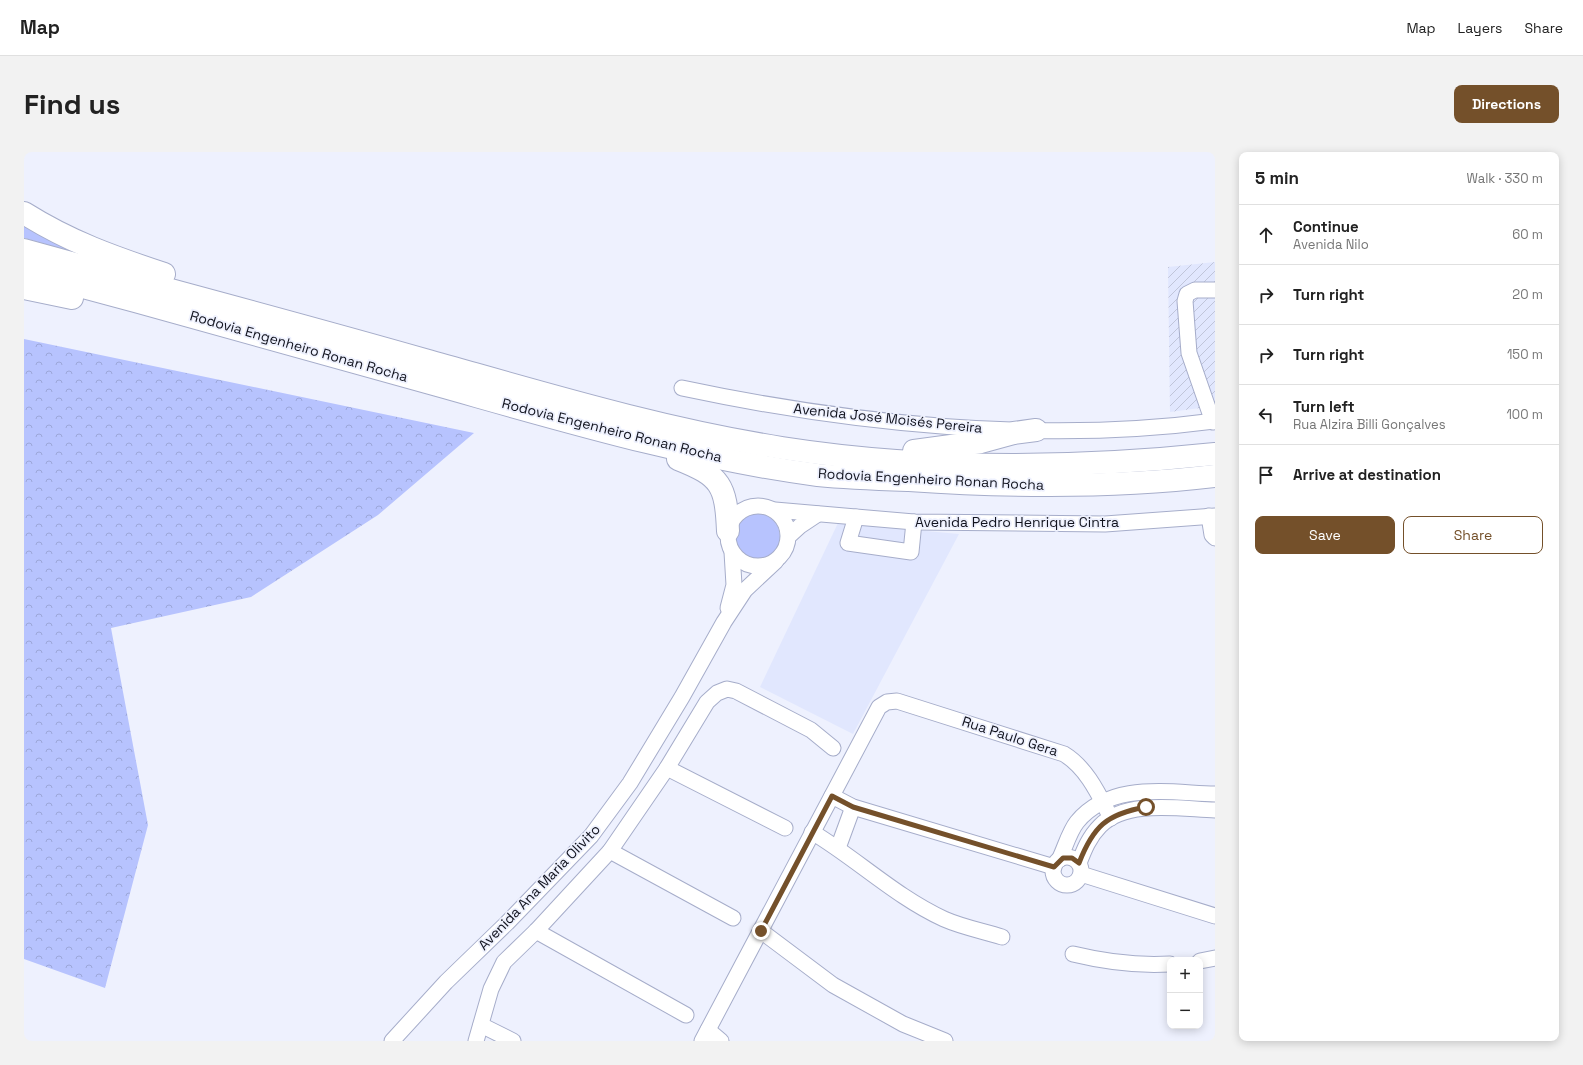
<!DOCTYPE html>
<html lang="en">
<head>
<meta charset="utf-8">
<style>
	body { margin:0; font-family:"Space Grotesk",sans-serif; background:#f2f2f2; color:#222 }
	.controls { position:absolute; right:12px; bottom:12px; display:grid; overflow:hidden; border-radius:8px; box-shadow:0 2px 10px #0003 }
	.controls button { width:36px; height:36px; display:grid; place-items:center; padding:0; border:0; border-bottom:1px solid #e0e0e0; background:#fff; color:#222; font:20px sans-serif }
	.stop { position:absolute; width:12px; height:12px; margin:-9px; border:3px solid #74502a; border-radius:50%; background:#fff }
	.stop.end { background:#74502a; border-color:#fff; box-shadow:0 1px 4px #0008 }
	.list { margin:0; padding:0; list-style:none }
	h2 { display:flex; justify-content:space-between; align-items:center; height:52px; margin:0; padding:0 16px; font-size:17px }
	h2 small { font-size:13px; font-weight:400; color:#767676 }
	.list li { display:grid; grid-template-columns:26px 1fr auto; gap:12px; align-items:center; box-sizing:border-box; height:60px; padding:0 16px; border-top:1px solid #e0e0e0 }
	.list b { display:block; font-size:15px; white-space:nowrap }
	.list p { margin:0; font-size:13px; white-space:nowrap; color:#767676 }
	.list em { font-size:13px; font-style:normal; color:#767676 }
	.actions { display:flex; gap:8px; padding:12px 16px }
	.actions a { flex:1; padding:9px 0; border:1px solid #74502a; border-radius:8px; text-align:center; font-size:14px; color:#74502a }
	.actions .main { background:#74502a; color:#fff }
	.icon { flex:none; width:22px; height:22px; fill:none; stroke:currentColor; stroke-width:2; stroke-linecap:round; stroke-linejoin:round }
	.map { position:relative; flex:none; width:1191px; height:889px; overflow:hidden; border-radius:8px }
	header { display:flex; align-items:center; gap:24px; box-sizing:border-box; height:56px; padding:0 20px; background:#fff; border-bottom:1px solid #e0e0e0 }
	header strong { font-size:19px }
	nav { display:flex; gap:22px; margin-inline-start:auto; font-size:14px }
	.intro { display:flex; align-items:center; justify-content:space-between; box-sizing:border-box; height:96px; padding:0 24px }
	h1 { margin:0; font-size:28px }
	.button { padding:10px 18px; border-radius:8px; background:#74502a; color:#fff; font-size:14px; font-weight:700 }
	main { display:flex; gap:24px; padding:0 24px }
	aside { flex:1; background:#fff; border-radius:8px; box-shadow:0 2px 10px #0003 }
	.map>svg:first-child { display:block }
	.built { fill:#e1e7fe }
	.industrial { fill:url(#industrial-furrows) }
	.green { fill:#b7c3fe }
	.forest { fill:url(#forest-crowns) }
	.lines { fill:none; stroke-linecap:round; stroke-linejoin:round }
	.minor-casing { stroke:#a6adca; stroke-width:17 }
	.highway-casing { stroke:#a6adca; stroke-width:24 }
	.minor { stroke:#fff; stroke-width:15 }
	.highway { stroke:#fff; stroke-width:22 }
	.route { stroke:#74502a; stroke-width:5 }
	.labels { text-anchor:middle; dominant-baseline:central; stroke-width:3.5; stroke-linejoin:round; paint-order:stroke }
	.street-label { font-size:14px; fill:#11131e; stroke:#eef1fe }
</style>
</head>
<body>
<header>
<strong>Map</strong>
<nav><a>Map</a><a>Layers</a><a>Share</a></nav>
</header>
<div class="intro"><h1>Find us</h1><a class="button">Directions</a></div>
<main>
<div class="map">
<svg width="1191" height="889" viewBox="0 0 1191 889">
	<defs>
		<pattern id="industrial-furrows" width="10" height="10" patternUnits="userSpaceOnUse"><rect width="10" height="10" fill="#e1e7fe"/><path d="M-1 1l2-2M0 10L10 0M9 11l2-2" fill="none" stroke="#c0c5d9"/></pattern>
		<pattern id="forest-crowns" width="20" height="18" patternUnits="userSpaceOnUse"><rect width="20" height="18" fill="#b7c3fe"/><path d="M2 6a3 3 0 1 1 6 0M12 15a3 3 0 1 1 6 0" fill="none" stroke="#9ca7d9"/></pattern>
	</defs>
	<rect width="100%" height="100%" fill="#eef1fe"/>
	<polygon class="built" points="814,371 935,382 829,582 736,535"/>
	<polygon class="industrial" points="1191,110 1191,254 1146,260 1144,115"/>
	<g class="green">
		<polygon points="0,69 45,94 46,99 0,86"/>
		<circle cx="732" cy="385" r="24"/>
	</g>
	<polygon class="forest" points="0,187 450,281 354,363 227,445 87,476 124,673 81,836 0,807"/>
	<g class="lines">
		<g class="minor-casing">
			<g id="minor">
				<path d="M658 236C827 272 1019 292 1191 269"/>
				<polyline points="1189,270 1165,201 1161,149 1163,142 1171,138 1191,138"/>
				<circle cx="734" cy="384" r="30"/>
				<polyline points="751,358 890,370 1081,372 1191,364"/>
				<polyline points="1185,364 1188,383 1191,386"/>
				<polyline points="832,365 824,391 887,400 890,370"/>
				<polyline points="765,384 776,374 794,362"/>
				<polyline points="704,456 710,433 708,400"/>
				<polyline points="643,616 761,676"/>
				<polyline points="808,644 829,655 1030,715"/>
				<path d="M788 680C833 707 872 745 920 767 938 775 959 779 978 785"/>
				<polyline points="814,696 829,655"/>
				<polyline points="586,699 709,766"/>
				<circle cx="1043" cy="719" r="14"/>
				<path d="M1035 708C1041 696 1045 680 1053 670 1087 629 1145 641 1191 642"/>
				<path d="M1055 711C1060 698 1065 685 1076 674 1102 647 1157 657 1191 658"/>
				<polyline points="1057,722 1191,764"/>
				<polyline points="512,779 662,863"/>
				<polyline points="737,779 809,833 879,872 921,889"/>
				<path d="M1049 802C1082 810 1113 814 1146 812"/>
				<polyline points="1176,809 1191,806"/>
				<polyline points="457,873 489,889"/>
				<polyline points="684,878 697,889"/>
				<polyline points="368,889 422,830 483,771 567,684 606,631 658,545 700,470 721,438 752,409"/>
				<polyline points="452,889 467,837 480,810 512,779 586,699 643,616 683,550 693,541 703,537 712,539 787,578 809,596"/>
				<path d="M678 889 855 555 863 550 873 549 1040 602C1063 616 1075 643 1087 666"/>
			</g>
		</g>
		<g class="highway-casing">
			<g id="highway">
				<path d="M0 61C46 90 89 105 140 122"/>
				<path d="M0 98C134 135 268 170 401 208 519 241 637 277 758 296 900 318 1048 317 1191 302"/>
				<path d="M0 119C138 156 276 194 413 233 538 268 664 306 794 323 824 326 855 327 885 328 987 335 1090 336 1191 324"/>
				<polyline points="0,136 48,146"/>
				<polyline points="890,299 957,290 990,281 1012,278"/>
				<path d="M654 307C697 324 702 333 704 379"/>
			</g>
		</g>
		<use href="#minor" class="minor"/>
		<use href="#highway" class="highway"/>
	</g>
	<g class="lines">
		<path class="route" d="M737 779 808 644 829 655 1030 715 1039 706H1048L1055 711C1069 675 1082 662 1122 655"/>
	</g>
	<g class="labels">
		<g class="street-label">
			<text transform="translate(275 194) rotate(16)">Rodovia Engenheiro Ronan Rocha</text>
			<text transform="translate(864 266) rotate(6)">Avenida José Moisés Pereira</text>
			<text transform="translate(588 278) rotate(14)">Rodovia Engenheiro Ronan Rocha</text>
			<text transform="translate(907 327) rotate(3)">Rodovia Engenheiro Ronan Rocha</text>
			<text x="993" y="370">Avenida Pedro Henrique Cintra</text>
			<text transform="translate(986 584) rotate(18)">Rua Paulo Gera</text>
			<text transform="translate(515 735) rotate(-46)">Avenida Ana Maria Olivito</text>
		</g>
	</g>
</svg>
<div class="controls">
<button>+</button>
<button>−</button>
</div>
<div class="stop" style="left:1122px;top:655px"></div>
<div class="stop end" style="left:737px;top:779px"></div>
</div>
<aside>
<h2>5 min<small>Walk · 330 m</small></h2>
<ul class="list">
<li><svg class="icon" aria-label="ahead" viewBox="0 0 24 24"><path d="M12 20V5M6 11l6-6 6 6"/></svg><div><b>Continue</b><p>Avenida Nilo</p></div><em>60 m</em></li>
<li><svg class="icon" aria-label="right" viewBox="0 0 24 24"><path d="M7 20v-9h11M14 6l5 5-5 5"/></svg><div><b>Turn right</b></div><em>20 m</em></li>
<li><svg class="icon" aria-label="right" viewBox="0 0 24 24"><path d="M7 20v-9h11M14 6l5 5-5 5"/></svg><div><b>Turn right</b></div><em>150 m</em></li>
<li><svg class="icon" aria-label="left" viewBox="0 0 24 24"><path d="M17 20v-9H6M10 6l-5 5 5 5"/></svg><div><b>Turn left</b><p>Rua Alzira Billi Gonçalves</p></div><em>100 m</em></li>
<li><svg class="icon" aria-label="arrive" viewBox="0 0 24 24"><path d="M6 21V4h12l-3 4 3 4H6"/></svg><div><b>Arrive at destination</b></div></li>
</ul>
<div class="actions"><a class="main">Save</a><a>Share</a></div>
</aside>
</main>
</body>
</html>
